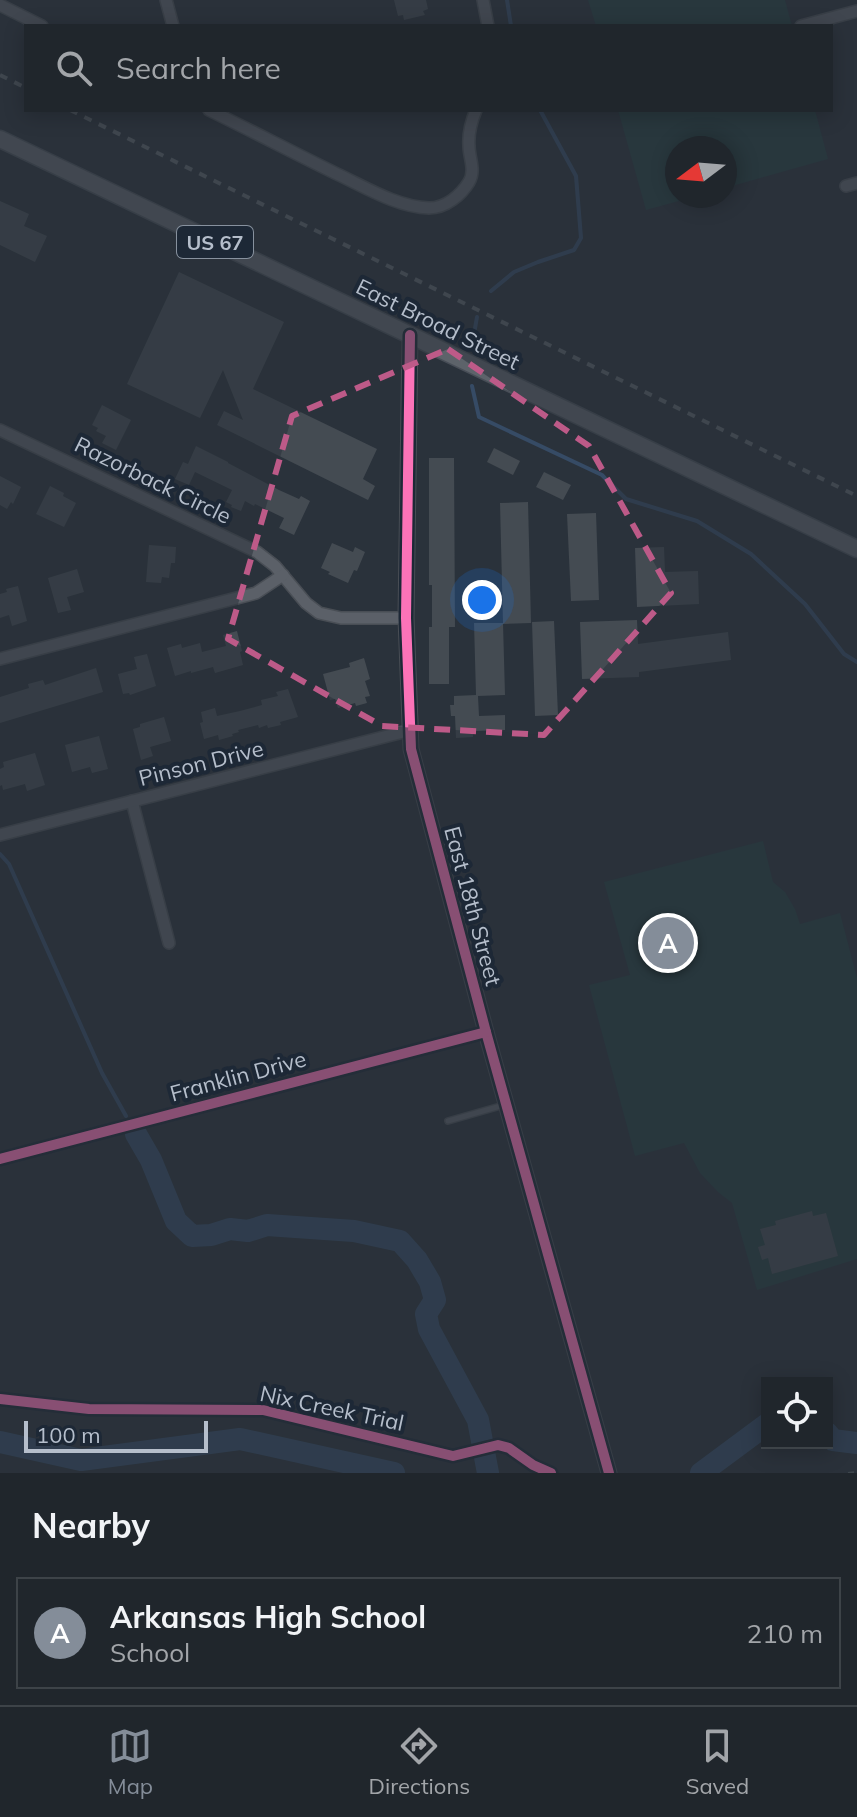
<!DOCTYPE html>
<html lang="en">
<head>
<meta charset="utf-8">
<style>
	body { margin:0; font-family:Mulish,sans-serif; background:#282e34; color:#f1f3f6 }
	.controls { position:absolute; right:24px; bottom:24px; display:grid; overflow:hidden; border-radius:0px; box-shadow:0 4px 20px #0003 }
	.controls button { width:72px; height:72px; display:grid; place-items:center; padding:0; border:0; border-bottom:2px solid #3d4348; background:#20262c; color:#f1f3f6; font:40px sans-serif }
	.compass { position:absolute; left:665px; top:136px; width:72px; height:72px; border-radius:50%; background:#20262c; box-shadow:0 4px 20px #0003; rotate:254deg }
	.scale { position:absolute; left:24px; bottom:20px; width:184px; box-sizing:border-box; padding-left:8px; border:4px solid #b5becb; border-top:0; font-size:22px; line-height:28px; white-space:nowrap; color:#b5becb; -webkit-text-stroke:6px #1d2836; paint-order:stroke }
	.you { position:absolute; left:482px; top:600px; width:28px; height:28px; margin:-20px; border:6px solid #fff; border-radius:50%; background:#1a73e8; box-shadow:0 0 0 12px #1a73e833 }
	.badge { display:grid; place-items:center; width:52px; height:52px; border-radius:50%; background:#848d99; color:#fff; font-size:26px; font-weight:700 }
	.pin { position:absolute; translate:-50% -50%; border:4px solid #fff; box-shadow:0 2px 8px #0006 }
	.list { margin:0; padding:0; list-style:none }
	h2 { display:flex; justify-content:space-between; align-items:center; height:104px; margin:0; padding:0 32px; font-size:34px }
	h2 small { font-size:26px; font-weight:400; color:#a2a5a9 }
	.list li { display:grid; grid-template-columns:52px 1fr auto; gap:24px; align-items:center; box-sizing:border-box; height:112px; margin:0 16px 16px; padding:0 16px; border:2px solid #3d4348; border-radius:0px }
	.list b { display:block; font-size:30px; white-space:nowrap }
	.list p { margin:0; font-size:26px; white-space:nowrap; color:#a2a5a9 }
	.list em { font-size:26px; font-style:normal; color:#a2a5a9 }
	.icon { flex:none; width:44px; height:44px; fill:none; stroke:currentColor; stroke-width:2; stroke-linecap:round; stroke-linejoin:round }
	.map { position:relative; flex:none; width:857px; height:1473px; overflow:hidden }
	.search { position:absolute; background:#20262c; box-shadow:0 4px 20px #0003; left:24px; right:24px; top:24px; height:88px; display:flex; align-items:center; gap:20px; box-sizing:border-box; padding:0 28px; border-radius:0px; color:#a2a5a9; font-size:30px }
	.sheet { height:232px; background:#20262c }
	nav { display:flex; justify-content:space-around; align-items:center; box-sizing:border-box; height:112px; border-top:2px solid #3d4348; background:#20262c; font-size:22px; color:#a2a5a9 }
	nav a { display:grid; justify-items:center; gap:4px }
	nav .on { color:#848d99 }
	.map>svg:first-child { display:block }
	.green { fill:#273e41 }
	.lines { fill:none; stroke-linecap:round; stroke-linejoin:round }
	.stream { stroke:#364b65; stroke-width:4 }
	.river { stroke:#364b65; stroke-width:22 }
	.building { fill:#444b52 }
	.service-casing { stroke:#494e55; stroke-width:8 }
	.minor-casing { stroke:#494e55; stroke-width:14 }
	.tertiary-casing { stroke:#494e55; stroke-width:17 }
	.primary-casing { stroke:#484e57; stroke-width:19 }
	.path { stroke:#585f65; stroke-width:2; stroke-dasharray:6 6; stroke-linecap:butt }
	.service { stroke:#5b6068; stroke-width:5 }
	.minor { stroke:#5b6068; stroke-width:11 }
	.tertiary { stroke:#5b6068; stroke-width:14 }
	.primary { stroke:#5d636a; stroke-width:16 }
	.rail { stroke:#595f66; stroke-width:4; stroke-dasharray:8 8; stroke-linecap:butt }
	.cycleway-casing { stroke:#1d2836; stroke-width:15 }
	.cycleway { stroke:#fb73b8; stroke-width:10 }
	.marked { fill:none; stroke:#bd5a88; stroke-width:6; stroke-dasharray:16 10; stroke-linejoin:round }
	.labels { text-anchor:middle; dominant-baseline:central; stroke-width:8; stroke-linejoin:round; paint-order:stroke }
	.shield { fill:#1d2836; stroke:#87919e; stroke-width:2 }
	.shield-label { font-size:20px; font-weight:bold; fill:#b5becb }
	.street-label { font-size:22px; fill:#b5becb; stroke:#1d2836 }
</style>
</head>
<body>
<div class="map">
<svg width="857" height="1473" viewBox="0 0 857 1473">
	<rect width="100%" height="100%" fill="#2a323b"/>
	<g class="green">
		<polygon points="588,0 785,0 792,26 596,26"/>
		<polygon points="618,110 815,110 828,159 725,188 725,148 677,148 677,196 697,196 646,210"/>
		<polygon points="763,841 773,882 785,892 795,909 800,924 840,913 857,978 857,1259 757,1290 732,1203 718,1192 700,1173 684,1143 635,1156 589,985 630,975 604,882"/>
	</g>
	<g class="lines">
		<g class="stream">
			<polyline points="507,0 511,26"/>
			<polyline points="491,291 514,272 538,262 574,250 581,238 576,176 540,110"/>
			<polyline points="474,334 477,317"/>
			<polyline points="472,386 479,417 602,475 626,499 697,521 751,554 805,604 844,654 857,662"/>
			<polyline points="0,854 9,864 102,1073 126,1116"/>
		</g>
		<g class="river">
			<polyline points="136,1134 151,1160 176,1221 192,1236 211,1235 230,1229 248,1231 267,1225 354,1231 400,1241 417,1260 430,1282 435,1300 426,1314 429,1329 478,1420 488,1473"/>
			<polyline points="827,1433 833,1440 857,1443"/>
			<polyline points="0,1442 81,1460 240,1439 394,1473"/>
			<polyline points="701,1473 767,1424"/>
		</g>
	</g>
	<g class="building">
		<polygon points="394,0 426,0 428,9 423,11 425,15 404,20 403,15 398,16"/>
		<polygon points="0,201 29,214 24,226 47,236 35,262 0,245"/>
		<polygon points="179,272 284,322 253,389 377,449 363,479 375,486 368,500 217,425 224,411 243,420 223,370 200,418 127,384"/>
		<polygon points="102,405 131,420 116,450 102,443 106,436 96,431 98,428 92,425"/>
		<polygon points="196,446 228,462 228,463 279,490 299,499 301,496 310,501 294,535 279,528 284,518 255,504 254,506 245,501 241,511 231,507 232,505 226,502 232,490 195,472 189,485 175,479 183,462 188,464"/>
		<polygon points="494,448 520,461 513,475 487,462"/>
		<polygon points="429,458 454,458 455,627 449,627 449,684 429,684 429,627 432,627 432,585 429,585"/>
		<polygon points="544,472 571,485 563,500 536,487"/>
		<polygon points="0,476 21,487 13,504 11,502 7,509 0,505"/>
		<polygon points="50,486 64,493 63,496 76,503 64,527 36,514"/>
		<polygon points="528,502 531,623 503,624 500,503"/>
		<polygon points="596,513 599,600 571,601 567,514"/>
		<polygon points="332,543 353,552 355,547 365,552 357,571 354,570 348,583 328,574 330,572 321,568"/>
		<polygon points="149,545 176,547 175,563 171,563 169,578 162,577 161,583 146,582"/>
		<polygon points="664,547 665,572 698,571 699,604 637,607 635,548"/>
		<polygon points="77,569 84,592 67,597 71,610 58,613 48,578"/>
		<polygon points="18,586 27,621 12,626 9,615 0,618 0,594 7,592 6,589"/>
		<polygon points="637,620 638,644 728,632 731,660 639,672 639,677 582,679 580,622"/>
		<polygon points="554,621 558,715 535,716 532,622"/>
		<polygon points="474,623 503,623 505,695 478,696 479,716 505,715 505,730 473,731 473,737 456,738 455,716 451,716 450,705 454,705 454,696 476,695"/>
		<polygon points="237,631 242,651 240,652 243,665 215,673 213,667 191,673 191,671 175,676 167,648 181,644 182,648 200,643 202,652 226,646 223,635"/>
		<polygon points="147,654 156,686 130,695 129,693 123,694 118,674 137,669 134,657"/>
		<polygon points="364,658 370,679 365,681 370,696 365,697 367,703 356,706 355,703 338,708 335,699 330,700 323,674 350,667 349,663"/>
		<polygon points="96,668 103,692 0,723 0,697 29,688 28,684 43,680 45,685"/>
		<polygon points="288,689 298,717 280,722 281,725 268,728 267,725 259,728 258,725 238,730 239,732 232,734 233,736 219,740 218,735 204,739 200,723 203,722 201,712 215,708 217,716 240,711 262,705 261,700 278,696 276,692"/>
		<polygon points="164,717 171,741 150,747 153,756 141,760 133,729 140,727 140,724"/>
		<polygon points="99,736 108,769 92,773 90,767 72,772 65,745"/>
		<polygon points="35,753 45,785 27,791 25,784 3,790 2,785 0,786 0,769 4,767 3,762"/>
		<polygon points="812,1211 813,1216 826,1213 838,1256 772,1274 768,1258 762,1260 758,1247 765,1245 760,1229 776,1225 775,1221"/>
	</g>
	<g class="lines">
		<g class="service-casing">
			<polyline id="service" points="448,1121 504,1105"/>
		</g>
		<g class="minor-casing">
			<g id="minor">
				<polyline points="166,0 173,26"/>
				<polyline points="483,0 488,26"/>
				<polyline points="0,5 42,26"/>
				<polyline points="801,26 857,11"/>
				<path d="M209 110C252 131 294 153 337 174 365 187 397 207 429 208 446 208 461 195 469 182 476 170 469 158 469 146 468 133 471 122 476 110"/>
				<polyline points="846,186 857,183"/>
				<polyline points="0,430 257,552 275,566 306,603 319,613 341,618 406,618"/>
				<polyline points="0,659 256,593 283,575"/>
				<polyline points="132,801 169,943"/>
				<polyline points="0,835 411,730"/>
				<polyline points="0,1159 486,1032"/>
			</g>
		</g>
		<g class="tertiary-casing">
			<polyline id="tertiary" points="410,335 406,618 411,749 486,1032 609,1473"/>
		</g>
		<g class="primary-casing">
			<polyline id="primary" points="0,139 857,549"/>
		</g>
		<polyline class="path" points="848,1473 857,1472"/>
		<use href="#service" class="service"/>
		<use href="#minor" class="minor"/>
		<use href="#tertiary" class="tertiary"/>
		<use href="#primary" class="primary"/>
		<g class="rail">
			<polyline points="0,75 26,88"/>
			<polyline points="70,110 857,496"/>
		</g>
		<g class="cycleway-casing">
			<g id="cycleway">
				<polyline points="410,335 406,618 411,749 486,1032 609,1473"/>
				<polyline points="0,1159 486,1032"/>
				<polyline points="0,1399 89,1409 263,1410 453,1456 498,1445 509,1448 533,1465 551,1473"/>
			</g>
		</g>
		<use href="#cycleway" class="cycleway"/>
	</g>
	<path d="M0 0H857V1473H0ZM448 349 589 446 671 593 544 735 382 726 228 639 292 416Z" fill="#2a323b" fill-opacity=".55" fill-rule="evenodd"/>
	<path class="marked" d="M448 349 589 446 671 593 544 735 382 726 228 639 292 416Z"/>
	<g class="labels">
		<rect class="shield" x="177" y="226" width="76" height="32" rx="6"/>
		<g class="shield-label">
			<text x="215" y="242">US 67</text>
		</g>
		<g class="street-label">
			<text transform="translate(438 324) rotate(26)">East Broad Street</text>
			<text transform="translate(153 480) rotate(26)">Razorback Circle</text>
			<text transform="translate(201 763) rotate(-14)">Pinson Drive</text>
			<text transform="translate(473 906) rotate(75)">East 18th Street</text>
			<text transform="translate(238 1076) rotate(-15)">Franklin Drive</text>
			<text transform="translate(332 1408) rotate(12)">Nix Creek Trial</text>
		</g>
	</g>
</svg>
<div class="controls">
<button><svg class="icon" aria-label="locate" viewBox="0 0 24 24"><circle cx="12" cy="12" r="6"/><path d="M12 2v4M12 18v4M2 12h4M18 12h4"/></svg></button>
</div>
<svg class="compass" viewBox="-18 -18 36 36"><path d="M0-13l5 13h-10z" fill="#e53935"/><path d="M0 13l5-13h-10z" fill="#a2a5a9"/></svg>
<div class="scale">100 m</div>
<div class="you"></div>
<div class="pin badge" style="left:668px;top:943px">A</div>
<div class="search"><svg class="icon" aria-label="search" viewBox="0 0 24 24"><circle cx="10" cy="10" r="6"/><path d="M15 15l6 6"/></svg>Search here</div>
</div>
<section class="sheet">
<h2>Nearby<small></small></h2>
<ul class="list">
<li><span class="badge">A</span><div><b>Arkansas High School</b><p>School</p></div><em>210 m</em></li>
</ul>
</section>
<nav>
<a class="on"><svg class="icon" aria-label="map" viewBox="0 0 24 24"><path d="M3 6l6-2 6 2 6-2v14l-6 2-6-2-6 2zM9 4v14M15 6v14"/></svg>Map</a>
<a><svg class="icon" aria-label="directions" viewBox="0 0 24 24"><path d="M12 3l9 9-9 9-9-9zM9 14v-3h6M13 9l2 2-2 2"/></svg>Directions</a>
<a><svg class="icon" aria-label="saved" viewBox="0 0 24 24"><path d="M7 4h10v16l-5-4-5 4z"/></svg>Saved</a>
</nav>
</body>
</html>
